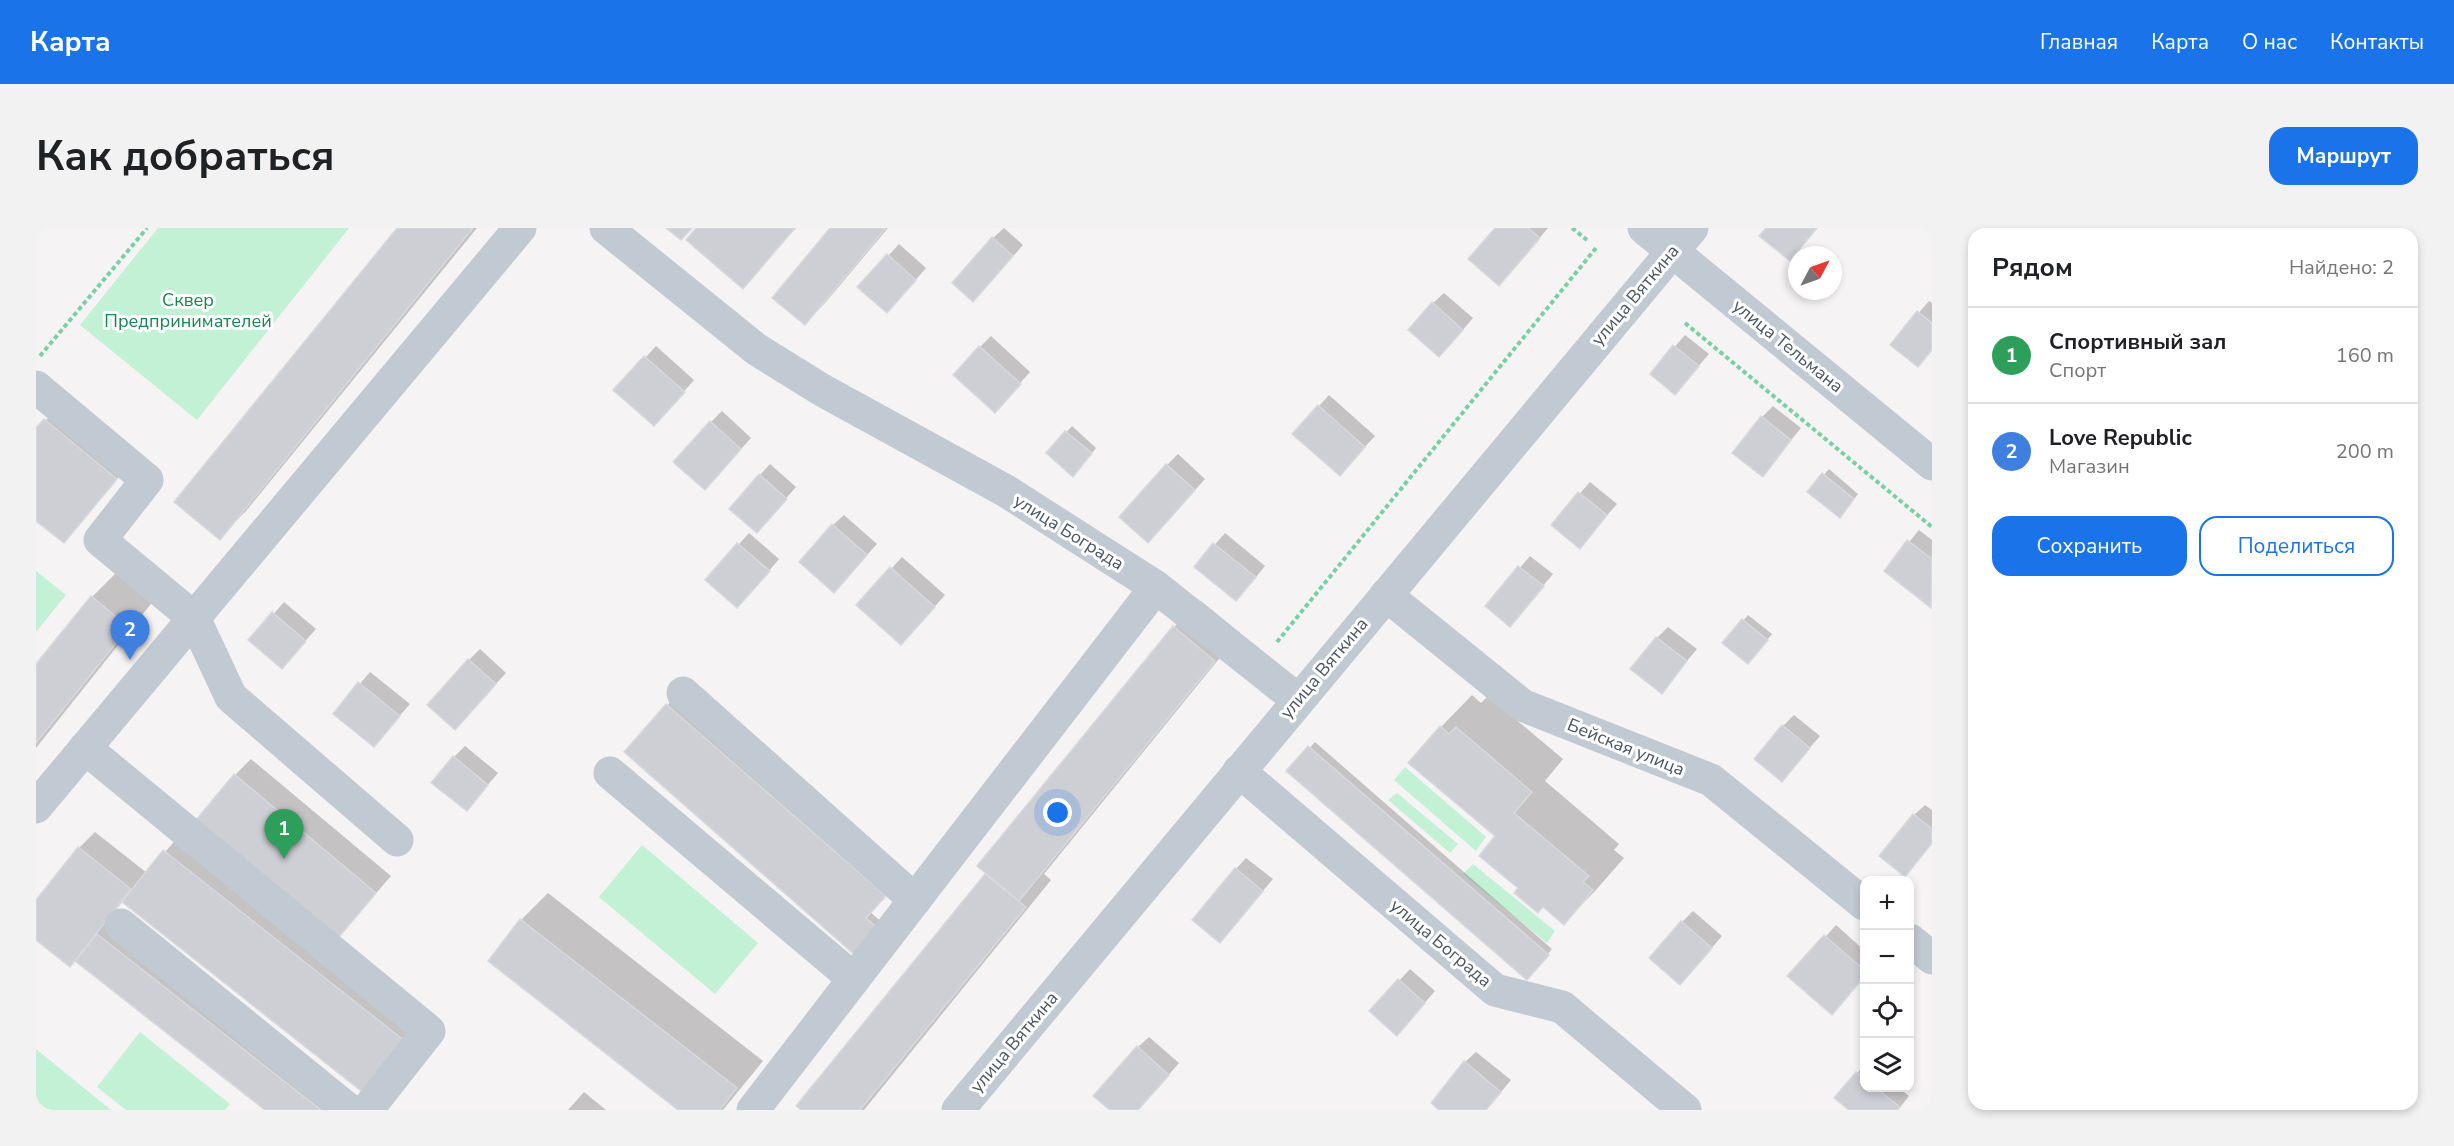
<!DOCTYPE html>
<html lang="ru">
<head>
<meta charset="utf-8">
<style>
	body { margin:0; font-family:"Nunito Sans",sans-serif; background:#f2f2f2; color:#202124 }
	.controls { position:absolute; right:18px; bottom:18px; display:grid; overflow:hidden; border-radius:12px; box-shadow:0 3px 9px #0003 }
	.controls button { width:54px; height:54px; display:grid; place-items:center; padding:0; border:0; border-bottom:2px solid #e0e0e0; background:#fff; color:#202124; font:30px sans-serif }
	.compass { position:absolute; left:1752px; top:18px; width:54px; height:54px; border-radius:50%; background:#fff; box-shadow:0 3px 9px #0003; rotate:49deg }
	.you { position:absolute; left:1022px; top:585px; width:21px; height:21px; margin:-15px; border:4px solid #fff; border-radius:50%; background:#1a73e8; box-shadow:0 0 0 9px #1a73e833 }
	.badge { display:grid; place-items:center; width:39px; height:39px; border-radius:50%; background:#1a73e8; color:#fff; font-size:20px; font-weight:700 }
	.pin { position:absolute; translate:-50% -50px; filter:drop-shadow(0 2px 3px #0008) }
	.pin::after { content:''; position:absolute; top:32px; width:21px; height:18px; background:inherit; clip-path:polygon(0 0,100% 0,50% 100%) }
	.list { margin:0; padding:0; list-style:none }
	h2 { display:flex; justify-content:space-between; align-items:center; height:78px; margin:0; padding:0 24px; font-size:26px }
	h2 small { font-size:20px; font-weight:400; color:#757577 }
	.list li { display:grid; grid-template-columns:39px 1fr auto; gap:18px; align-items:center; box-sizing:border-box; height:96px; padding:0 24px; border-top:2px solid #e0e0e0 }
	.list b { display:block; font-size:22px; white-space:nowrap }
	.list p { margin:0; font-size:20px; white-space:nowrap; color:#757577 }
	.list em { font-size:20px; font-style:normal; color:#757577 }
	.actions { display:flex; gap:12px; padding:18px 24px }
	.actions a { flex:1; padding:14px 0; border:2px solid #1a73e8; border-radius:18px; text-align:center; font-size:21px; color:#1a73e8 }
	.actions .main { background:#1a73e8; color:#fff }
	.icon { flex:none; width:33px; height:33px; fill:none; stroke:currentColor; stroke-width:2; stroke-linecap:round; stroke-linejoin:round }
	.map { position:relative; flex:none; width:1896px; height:882px; overflow:hidden; border-radius:18px }
	header { display:flex; align-items:center; gap:36px; box-sizing:border-box; height:84px; padding:0 30px; background:#1a73e8; color:#fff }
	header strong { font-size:28px }
	nav { display:flex; gap:33px; margin-inline-start:auto; font-size:21px }
	.intro { display:flex; align-items:center; justify-content:space-between; box-sizing:border-box; height:144px; padding:0 36px }
	h1 { margin:0; font-size:42px }
	.button { padding:15px 27px; border-radius:18px; background:#1a73e8; color:#fff; font-size:21px; font-weight:700 }
	main { display:flex; gap:36px; padding:0 36px }
	aside { flex:1; background:#fff; border-radius:18px; box-shadow:0 3px 9px #0003 }
	.map>svg:first-child { display:block }
	.green { fill:#c3f1d5 }
	.shadow { fill:#0003 }
	.building { fill:#cdcfd5; stroke:#d7d9de; stroke-width:1.5 }
	.lines { fill:none; stroke-linecap:round; stroke-linejoin:round }
	.path { stroke:#7ad0a6; stroke-width:4; stroke-dasharray:4.5 3; stroke-linecap:butt }
	.minor { stroke:#c1cad2; stroke-width:33 }
	.labels { text-anchor:middle; dominant-baseline:central; stroke-width:6; stroke-linejoin:round; paint-order:stroke }
	.street-label { font-size:18px; fill:#4a5661; stroke:#fff }
	.park-label { font-size:18px; fill:#17864f; stroke:#fff }
</style>
</head>
<body>
<header>
<strong>Карта</strong>
<nav><a>Главная</a><a>Карта</a><a>О нас</a><a>Контакты</a></nav>
</header>
<div class="intro"><h1>Как добраться</h1><a class="button">Маршрут</a></div>
<main>
<div class="map">
<svg width="1896" height="882" viewBox="0 0 1896 882">
	<rect width="100%" height="100%" fill="#f5f3f3"/>
	<g class="green">
		<polygon points="122,0 313,0 161,192 44,97"/>
		<polygon points="0,343 30,367 0,404"/>
		<polygon points="1369,539 1450,609 1440,623 1358,552"/>
		<polygon points="1361,565 1422,616 1414,625 1352,572"/>
		<polygon points="606,617 722,715 679,766 563,669"/>
		<polygon points="1437,636 1519,703 1511,715 1427,646"/>
		<polygon points="104,804 194,876 189,882 90,882 61,859"/>
		<polygon points="0,821 75,882 10,882 0,874"/>
	</g>
	<g class="shadow">
		<polygon points="363,0 441,0 210,283 184,309"/>
		<polygon points="662,0 760,0 707,59"/>
		<polygon points="796,0 852,0 789,75 769,95"/>
		<polygon points="968,0 987,17 948,61 957,10"/>
		<polygon points="1461,0 1512,0 1474,45"/>
		<polygon points="863,16 890,40 862,72 824,59"/>
		<polygon points="1408,65 1437,90 1414,117 1397,75"/>
		<polygon points="1893,73 1896,75 1896,122 1882,137 1856,116"/>
		<polygon points="1649,107 1673,126 1639,165 1616,145"/>
		<polygon points="955,108 994,144 969,172 944,119"/>
		<polygon points="620,118 658,152 629,185 580,162"/>
		<polygon points="1293,167 1339,208 1314,235 1283,178"/>
		<polygon points="25,176 95,234 43,297 28,313 0,291 0,203"/>
		<polygon points="1737,178 1765,200 1727,247 1726,189"/>
		<polygon points="686,183 715,210 680,249 675,194"/>
		<polygon points="1036,198 1060,220 1042,242 1012,225"/>
		<polygon points="1142,226 1169,251 1123,302 1131,237"/>
		<polygon points="734,236 760,259 731,292 724,247"/>
		<polygon points="1793,241 1822,266 1809,282 1774,263"/>
		<polygon points="1554,254 1581,276 1544,318 1517,296"/>
		<polygon points="808,287 841,316 808,352 797,297"/>
		<polygon points="1883,302 1896,312 1895,378 1850,342"/>
		<polygon points="713,305 743,331 712,368 671,352"/>
		<polygon points="1189,305 1229,338 1211,360 1160,338"/>
		<polygon points="1494,328 1517,346 1474,397 1451,378"/>
		<polygon points="866,329 909,367 876,404 822,377"/>
		<polygon points="82,343 118,372 0,520 0,439 56,369"/>
		<polygon points="1165,373 1204,405 1008,646 1015,652 828,882 767,882 762,877 952,645 1138,399"/>
		<polygon points="248,374 280,401 246,439 215,412"/>
		<polygon points="1712,387 1736,406 1717,429 1688,415"/>
		<polygon points="1632,399 1661,421 1625,464 1621,410"/>
		<polygon points="444,421 470,445 419,500 433,432"/>
		<polygon points="334,444 374,476 338,517 299,485"/>
		<polygon points="1436,467 1445,475 1452,468 1527,531 1509,553 1583,616 1578,622 1588,630 1559,663 1528,695 1484,660 1462,608 1374,534 1405,499"/>
		<polygon points="636,472 853,662 834,684 847,695 825,721 590,524"/>
		<polygon points="1758,487 1784,508 1746,552 1747,498"/>
		<polygon points="1279,514 1516,721 1496,745 1253,543"/>
		<polygon points="429,518 462,545 431,581 418,529"/>
		<polygon points="215,531 355,648 298,713 199,547"/>
		<polygon points="1889,577 1896,582 1896,615 1879,636 1878,587"/>
		<polygon points="148,602 389,793 349,844 87,673 75,688 318,882 231,882 39,731 0,710 0,674 43,620 59,604 111,645"/>
		<polygon points="1210,630 1237,651 1184,713 1200,641"/>
		<polygon points="512,665 727,833 687,882 645,882 454,732 485,692"/>
		<polygon points="1657,683 1686,708 1655,744 1646,694"/>
		<polygon points="1800,697 1828,722 1828,749 1806,774 1754,748"/>
		<polygon points="1374,741 1399,763 1371,795 1335,783"/>
		<polygon points="1113,809 1143,835 1102,882 1076,882 1102,819"/>
		<polygon points="1440,824 1475,852 1450,882 1406,882 1429,834"/>
		<polygon points="1828,837 1828,860 1863,860 1873,868 1862,882 1816,882 1801,870"/>
		<polygon points="548,864 570,882 532,882"/>
	</g>
	<g class="building">
		<polygon points="361,0 437,0 184,312 138,274"/>
		<polygon points="630,0 656,0 645,12"/>
		<polygon points="660,0 759,0 707,61 650,12"/>
		<polygon points="794,0 850,0 769,97 736,70"/>
		<polygon points="1459,0 1492,0 1504,10 1463,58 1432,31"/>
		<polygon points="1730,0 1781,0 1754,33 1723,8"/>
		<polygon points="956,9 977,28 937,74 916,55"/>
		<polygon points="851,26 880,52 851,85 821,59"/>
		<polygon points="1396,74 1427,102 1403,129 1372,102"/>
		<polygon points="1881,83 1896,95 1896,122 1882,139 1854,117"/>
		<polygon points="1637,117 1663,138 1639,167 1614,146"/>
		<polygon points="943,118 985,156 959,185 917,147"/>
		<polygon points="608,128 649,164 618,198 577,162"/>
		<polygon points="1282,177 1329,219 1304,248 1256,206"/>
		<polygon points="1725,188 1755,212 1727,249 1696,225"/>
		<polygon points="8,191 81,251 28,315 0,293 0,200"/>
		<polygon points="674,193 705,221 669,262 637,234"/>
		<polygon points="1029,203 1056,225 1037,249 1010,225"/>
		<polygon points="1130,236 1159,262 1112,315 1083,289"/>
		<polygon points="1786,245 1818,271 1804,290 1771,264"/>
		<polygon points="723,246 751,271 721,305 693,281"/>
		<polygon points="1542,264 1571,287 1544,321 1515,297"/>
		<polygon points="796,296 831,327 798,365 763,334"/>
		<polygon points="1871,312 1896,331 1895,380 1848,343"/>
		<polygon points="701,315 734,343 701,380 669,352"/>
		<polygon points="1177,315 1220,349 1200,373 1158,339"/>
		<polygon points="1482,338 1508,358 1474,399 1449,378"/>
		<polygon points="854,339 899,379 865,417 820,377"/>
		<polygon points="55,368 93,399 0,515 0,436"/>
		<polygon points="236,384 270,413 246,441 212,412"/>
		<polygon points="1706,391 1732,412 1712,436 1686,415"/>
		<polygon points="1137,398 1179,433 983,673 941,638"/>
		<polygon points="1620,409 1651,433 1626,466 1594,441"/>
		<polygon points="432,431 460,456 419,502 391,477"/>
		<polygon points="322,454 364,488 338,519 297,486"/>
		<polygon points="630,476 850,668 830,690 843,701 820,728 588,524"/>
		<polygon points="1746,497 1774,520 1746,554 1718,531"/>
		<polygon points="1404,498 1413,506 1420,499 1496,564 1478,585 1553,648 1547,654 1557,662 1528,697 1507,679 1502,685 1478,665 1482,660 1443,628 1459,608 1372,535"/>
		<polygon points="1272,518 1513,727 1491,752 1250,543"/>
		<polygon points="417,528 452,557 431,583 395,555"/>
		<polygon points="198,546 340,665 298,715 156,597"/>
		<polygon points="1877,586 1896,601 1896,615 1869,649 1843,628"/>
		<polygon points="42,619 95,661 34,739 0,712 0,672"/>
		<polygon points="127,622 370,814 329,866 86,674"/>
		<polygon points="1199,640 1227,663 1184,715 1156,692"/>
		<polygon points="949,646 990,679 824,882 765,882 760,878"/>
		<polygon points="484,691 701,860 684,882 642,882 452,733"/>
		<polygon points="1645,693 1676,720 1644,757 1613,730"/>
		<polygon points="61,706 285,882 229,882 39,733"/>
		<polygon points="1788,707 1828,742 1828,749 1796,787 1751,748"/>
		<polygon points="1362,751 1389,775 1361,808 1333,783"/>
		<polygon points="1101,818 1133,847 1102,882 1074,882 1057,868"/>
		<polygon points="1428,833 1465,864 1450,882 1403,882 1395,875"/>
		<polygon points="1820,844 1828,850 1828,860 1840,860 1864,879 1861,882 1813,882 1798,870"/>
	</g>
	<g class="lines">
		<g class="path">
			<polyline points="1536,0 1551,12"/>
			<polyline points="1649,95 1896,299"/>
			<polyline points="4,128 111,0"/>
			<polyline points="1241,414 1560,20"/>
		</g>
		<g class="minor">
			<polyline points="570,0 720,121 786,162 970,263 1120,359 1262,472"/>
			<polyline points="1608,0 1896,236"/>
			<polyline points="0,159 111,252 64,312 158,390 0,579"/>
			<polyline points="1350,367 1486,477 1675,552 1828,676"/>
			<polyline points="647,465 879,672"/>
			<polyline points="49,520 393,803 331,882"/>
			<polyline points="1203,543 1459,762 1526,779 1649,882"/>
			<polyline points="574,545 818,751"/>
			<polyline points="361,612 195,469 158,390 484,0"/>
			<polyline points="85,697 313,882"/>
			<polyline points="1874,712 1896,730"/>
			<polyline points="717,882 1120,359"/>
			<polyline points="922,882 1656,0"/>
		</g>
	</g>
	<g class="labels">
		<g class="street-label">
			<text transform="translate(1599 67) rotate(-50)">улица Вяткина</text>
			<text transform="translate(1752 118) rotate(39)">улица Тельмана</text>
			<text transform="translate(1033 304) rotate(32)">улица Бограда</text>
			<text transform="translate(1288 440) rotate(-50)">улица Вяткина</text>
			<text transform="translate(1590 519) rotate(22)">Бейская улица</text>
			<text transform="translate(1405 715) rotate(40)">улица Бограда</text>
			<text transform="translate(978 814) rotate(-50)">улица Вяткина</text>
		</g>
		<g class="park-label">
			<text x="152" y="72">Сквер<tspan x="152" dy="21">Предпринимателей</tspan></text>
		</g>
	</g>
</svg>
<div class="controls">
<button>+</button>
<button>−</button>
<button><svg class="icon" aria-label="locate" viewBox="0 0 24 24"><circle cx="12" cy="12" r="6"/><path d="M12 2v4M12 18v4M2 12h4M18 12h4"/></svg></button>
<button><svg class="icon" aria-label="layers" viewBox="0 0 24 24"><path d="M12 4l9 5-9 5-9-5zM3 14l9 5 9-5"/></svg></button>
</div>
<svg class="compass" viewBox="-18 -18 36 36"><path d="M0-13l5 13h-10z" fill="#e53935"/><path d="M0 13l5-13h-10z" fill="#757577"/></svg>
<div class="you"></div>
<div class="pin badge" style="left:248px;top:631px;background:#2e9e5b">1</div>
<div class="pin badge" style="left:94px;top:432px;background:#3f7fe0">2</div>
</div>
<aside>
<h2>Рядом<small>Найдено: 2</small></h2>
<ul class="list">
<li><span class="badge" style="background:#2e9e5b">1</span><div><b>Спортивный зал</b><p>Спорт</p></div><em>160 m</em></li>
<li><span class="badge" style="background:#3f7fe0">2</span><div><b>Love Republic</b><p>Магазин</p></div><em>200 m</em></li>
</ul>
<div class="actions"><a class="main">Сохранить</a><a>Поделиться</a></div>
</aside>
</main>
</body>
</html>
